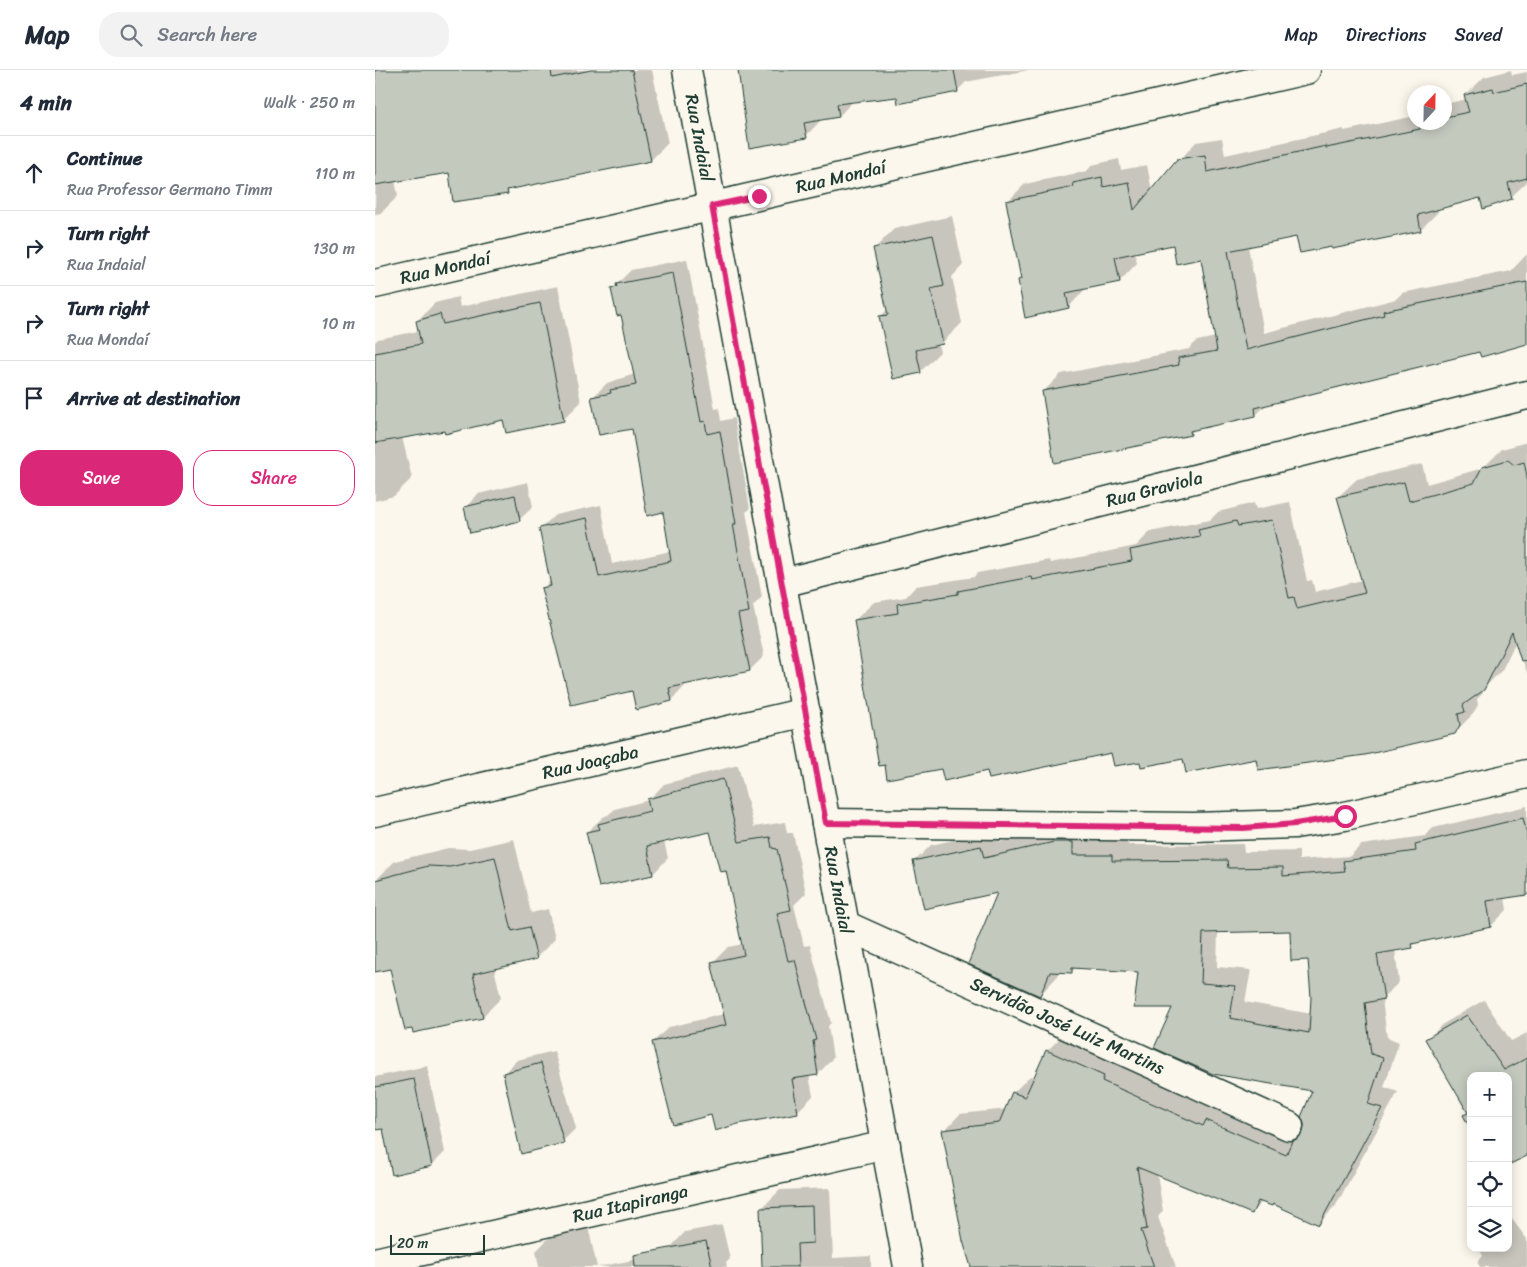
<!DOCTYPE html>
<html lang="en">
<head>
<meta charset="utf-8">
<style>
	body { margin:0; font-family:Sriracha,sans-serif; background:#f2f2f3; color:#1f2937 }
	.controls { position:absolute; right:15px; bottom:15px; display:grid; overflow:hidden; border-radius:10px; box-shadow:0 2px 12px #0003 }
	.controls button { width:45px; height:45px; display:grid; place-items:center; padding:0; border:0; border-bottom:1px solid #e0e1e3; background:#fff; color:#1f2937; font:25px sans-serif }
	.compass { position:absolute; left:1032px; top:15px; width:45px; height:45px; border-radius:50%; background:#fff; box-shadow:0 2px 12px #0003; rotate:22deg }
	.scale { position:absolute; left:15px; bottom:12px; width:95px; box-sizing:border-box; padding-left:5px; border:2px solid #1f3d34; border-top:0; font-size:14px; line-height:18px; white-space:nowrap; color:#1f3d34; -webkit-text-stroke:4px #fbf7ec; paint-order:stroke }
	.stop { position:absolute; width:15px; height:15px; margin:-11px; border:4px solid #db2777; border-radius:50%; background:#fff }
	.stop.end { background:#db2777; border-color:#fff; box-shadow:0 1px 5px #0008 }
	.list { margin:0; padding:0; list-style:none }
	h2 { display:flex; justify-content:space-between; align-items:center; height:65px; margin:0; padding:0 20px; font-size:21px }
	h2 small { font-size:16px; font-weight:400; color:#747a83 }
	.list li { display:grid; grid-template-columns:32px 1fr auto; gap:15px; align-items:center; box-sizing:border-box; height:75px; padding:0 20px; border-top:1px solid #e0e1e3 }
	.list b { display:block; font-size:19px; white-space:nowrap }
	.list p { margin:0; font-size:16px; white-space:nowrap; color:#747a83 }
	.list em { font-size:16px; font-style:normal; color:#747a83 }
	.actions { display:flex; gap:10px; padding:15px 20px }
	.actions a { flex:1; padding:11px 0; border:1px solid #db2777; border-radius:20px; text-align:center; font-size:18px; color:#db2777 }
	.actions .main { background:#db2777; color:#fff }
	.icon { flex:none; width:28px; height:28px; fill:none; stroke:currentColor; stroke-width:2; stroke-linecap:round; stroke-linejoin:round }
	.map { position:relative; flex:none; width:1152px; height:1197px; overflow:hidden }
	header { display:flex; align-items:center; gap:30px; box-sizing:border-box; height:70px; padding:0 25px; background:#fff; border-bottom:1px solid #e0e1e3 }
	header strong { font-size:24px }
	nav { display:flex; gap:28px; margin-inline-start:auto; font-size:18px }
	.search { width:350px; height:45px; background:#f2f2f3; display:flex; align-items:center; gap:12px; box-sizing:border-box; padding:0 18px; border-radius:20px; color:#747a83; font-size:19px }
	main { display:flex }
	aside { flex:1; background:#fff }
	.map>svg:first-child { display:block }
	.shadow { fill:#0003; fill-rule:evenodd }
	.building { fill:#c4c9be; stroke:#1f3d34; fill-rule:evenodd }
	.lines { fill:none; stroke-linecap:round; stroke-linejoin:round }
	.minor-casing { stroke:#1f3d34; stroke-width:31 }
	.tertiary-casing { stroke:#1f3d34; stroke-width:31 }
	.minor { stroke:#fbf7ec; stroke-width:28 }
	.tertiary { stroke:#fbf7ec; stroke-width:28 }
	.route { stroke:#db2777; stroke-width:6 }
	.labels { text-anchor:middle; dominant-baseline:central; stroke-width:4; stroke-linejoin:round; paint-order:stroke }
	.street-label { font-size:18px; fill:#1f3d34; stroke:#fbf7ec }
</style>
</head>
<body>
<header>
<strong>Map</strong>
<div class="search"><svg class="icon" aria-label="search" viewBox="0 0 24 24"><circle cx="10" cy="10" r="6"/><path d="M15 15l6 6"/></svg>Search here</div>
<nav><a>Map</a><a>Directions</a><a>Saved</a></nav>
</header>
<main>
<aside>
<h2>4 min<small>Walk · 250 m</small></h2>
<ul class="list">
<li><svg class="icon" aria-label="ahead" viewBox="0 0 24 24"><path d="M12 20V5M6 11l6-6 6 6"/></svg><div><b>Continue</b><p>Rua Professor Germano Timm</p></div><em>110 m</em></li>
<li><svg class="icon" aria-label="right" viewBox="0 0 24 24"><path d="M7 20v-9h11M14 6l5 5-5 5"/></svg><div><b>Turn right</b><p>Rua Indaial</p></div><em>130 m</em></li>
<li><svg class="icon" aria-label="right" viewBox="0 0 24 24"><path d="M7 20v-9h11M14 6l5 5-5 5"/></svg><div><b>Turn right</b><p>Rua Mondaí</p></div><em>10 m</em></li>
<li><svg class="icon" aria-label="arrive" viewBox="0 0 24 24"><path d="M6 21V4h12l-3 4 3 4H6"/></svg><div><b>Arrive at destination</b></div></li>
</ul>
<div class="actions"><a class="main">Save</a><a>Share</a></div>
</aside>
<div class="map">
<svg width="1152" height="1197" viewBox="0 0 1152 1197">
	<rect width="100%" height="100%" fill="#fbf7ec"/>
	<filter id="ink" filterUnits="userSpaceOnUse"><feTurbulence type="fractalNoise" baseFrequency=".02" numOctaves="2"/><feDisplacementMap in="SourceGraphic" scale="10" xChannelSelector="R" yChannelSelector="G"/><feConvolveMatrix kernelMatrix="1 2 1 2 8 2 1 2 1" color-interpolation-filters="sRGB"/></filter>
	<g filter="url(#ink)">
		<g class="shadow">
			<polygon points="2,0 277,0 293,73 276,90 137,117 132,123 75,101 20,110 23,126 6,143 0,144"/>
			<polygon points="365,0 654,0 591,12 582,21 478,31 464,46 447,49 431,66"/>
			<polygon points="1136,0 1137,5 1152,2 1152,112 1136,127 1106,127 1063,138 1063,142 1046,159 922,166 873,176 889,263 1021,229 1027,223 1136,201 1152,184 1152,273 1105,280 892,334 881,345 820,359 815,364 668,322 686,304 814,279 822,271 841,267 827,187 799,174 760,182 762,193 745,211 711,218 694,237 644,211 647,208 632,132 650,114 712,101 717,95 744,89 746,100 772,95 777,121 821,72 847,68 850,85 969,59 969,61 1040,46 1040,52 1070,52 1070,34 1092,29 1091,25 1109,7"/>
			<polygon points="577,146 588,195 577,207 587,253 567,273 563,274 565,282 545,302 505,247 513,239 499,179 519,159"/>
			<polygon points="312,189 340,339 344,338 346,351 359,348 375,439 371,442 387,527 378,536 389,586 375,600 310,614 310,616 297,630 258,620 168,518 176,510 166,458 180,445 226,435 237,494 296,481 289,441 258,357 218,327 232,313 260,304 247,244 237,219 256,200"/>
			<polygon points="183,216 206,332 188,350 129,349 27,367 37,408 19,426 0,431 0,272 3,269 44,261 42,251 60,233 83,227 85,237"/>
			<polygon points="1152,372 1152,603 1141,571 1127,600 1107,620 1108,623 1102,629 1103,635 1098,644 1079,663 882,687 809,687 766,690 737,682 613,700 567,698 480,550 499,532 531,527 541,516 599,507 602,503 674,490 675,493 761,476 775,462 835,450 843,442 879,433 881,439 915,432 932,511 937,510 940,522 987,510 963,427 982,409 1047,394 1052,414 1108,398 1127,379"/>
			<polygon points="153,412 158,437 144,450 90,438 103,424"/>
			<polygon points="363,695 379,757 410,752 412,763 418,763 431,823 419,835 429,876 435,875 456,953 453,956 458,988 443,1004 434,1005 438,1026 422,1042 337,1043 278,972 294,957 349,944 337,893 353,877 368,874 352,799 336,761 289,771 293,788 278,804 225,816 212,762 228,747 233,745 240,739 274,730 289,714"/>
			<path d="M1152 736V824L1130 827 1132 840 1116 856 1042 871 1037 876 1020 879 1024 912 1007 929 1012 967 1024 972 1009 1017 1023 1022 960 1137 944 1153 898 1133 888 1131 877 1142 782 1104 788 1141 783 1147 801 1197H596L569 1061 585 1044 632 1039 638 1023 655 1006 660 1008 672 981 688 965 745 989 743 994 843 1040 849 1034 923 1067 930 1060 938 1020 799 937 764 900 701 897 696 902 684 901 681 908 665 925 624 822 540 791 556 775 623 760 625 772 697 756 753 769V775L868 774 869 782 924 781V790L975 786 986 775 1050 766 1058 758ZM916 860 934 889 937 944 870 932 876 900 842 897 843 862Z"/>
			<polygon points="139,769 156,843 173,839 180,869 161,888 119,898 126,928 108,946 39,962 16,897 0,901 0,811 20,791 73,778 95,779"/>
			<polygon points="1109,930 1136,971 1152,963 1152,1085 1133,1006 1096,1006 1096,1057 1090,1045 1093,1042 1052,970 1068,954"/>
			<polygon points="179,981 201,1058 188,1071 129,1003 142,990"/>
			<polygon points="52,996 70,1082 57,1095 9,1057 0,1059 0,1007"/>
			<polygon points="455,1118 458,1188 496,1186 496,1197 389,1197 386,1139 405,1120"/>
			<polygon points="1133,1144 1152,1169 1152,1197 1105,1197 1102,1192 1108,1186 1104,1178 1133,1178"/>
			<polygon points="347,1155 355,1189 351,1193 352,1197 164,1197 161,1181 178,1164 213,1156 222,1197 295,1183 294,1179 310,1162"/>
		</g>
		<g class="building">
			<polygon points="0,0 176,0 177,8 216,0 257,0 276,91 132,120 133,124 78,132 74,103 0,115"/>
			<polygon points="363,0 579,0 583,22 523,34 522,27 462,34 464,47 429,53 432,68 374,78"/>
			<polygon points="1152,14 1152,108 1133,113 1137,129 1108,139 1105,128 1043,145 1046,161 972,176 957,179 956,177 925,183 921,167 853,181 871,280 1009,245 1008,241 1152,212 1152,274 1106,287 1104,282 880,338 881,346 815,361 816,365 679,393 667,321 804,295 803,288 842,281 826,189 801,194 798,175 740,187 745,212 691,223 694,238 650,248 643,210 646,209 631,131 699,117 698,113 727,107 728,117 754,112 759,140 802,89 830,85 832,102 951,76 951,78 1045,59 1043,52 1070,52 1070,47 1094,42 1089,25 1118,18 1119,22"/>
			<polygon points="558,165 569,216 556,219 568,274 541,280 546,303 518,309 504,246 513,245 498,178"/>
			<polygon points="298,203 326,352 330,351 332,364 345,361 361,454 358,454 374,542 363,544 375,601 294,618 297,631 261,640 257,621 196,635 166,518 176,516 164,458 212,448 224,507 296,491 288,442 272,446 257,359 224,365 216,327 236,323 235,320 261,315 246,245 242,246 236,219 242,217 241,214"/>
			<polygon points="165,233 189,351 131,363 128,350 70,364 69,361 0,373 0,283 46,274 41,251 65,244 68,254"/>
			<polygon points="1133,390 1139,395 1149,392 1152,406 1152,590 1146,591 1137,562 1109,620 1088,635 1090,642 1083,644 1085,655 1080,664 990,685 883,700 881,689 811,703 808,689 766,697 765,692 739,696 736,683 614,709 612,701 569,711 566,699 512,709 510,695 504,696 479,550 523,543 522,534 583,524 583,521 656,507 657,510 757,491 755,480 825,466 823,460 861,451 863,456 897,450 914,528 919,527 922,539 990,523 962,427 1029,412 1034,431 1099,413 1107,397"/>
			<polygon points="140,425 145,451 95,463 89,437"/>
			<polygon points="348,709 364,772 395,767 397,778 402,779 416,840 402,843 413,891 420,890 441,970 438,971 443,1005 417,1009 423,1043 363,1054 340,1061 336,1045 298,1055 277,972 351,955 336,892 369,885 351,801 345,802 335,762 272,776 278,805 224,817 211,762 225,759 223,754 275,741 272,729"/>
			<path d="M1148 748 1152 764V825L1112 831 1116 857 1037 874 1038 878 1002 884 1009 929 990 933 996 984 1008 988 993 1034 1007 1038 944 1155 898 1134 897 1136 883 1131 877 1144 762 1097 772 1159 766 1160 779 1197H596L588 1171 567 1060 624 1053 637 1022 650 1027 671 980 729 1006 727 1011 828 1056 831 1050 911 1085 917 1071 923 1068 928 1062 929 1054 926 1047 937 1021 838 1004 779 978 797 938H759L763 902 697 898V903L675 902 665 926 593 894 622 823 549 839 538 791 606 776 609 788 679 772H698V785H737V791L852 790 853 798 908 797V806L970 801 968 791 1041 781 1040 774ZM915 861 916 891 933 890 936 927 934 963 855 948 860 916 826 913 828 863Z"/>
			<polygon points="120,787 137,861 154,857 162,889 98,904 108,948 38,963 37,959 30,960 15,899 0,902 0,810 53,796 75,797"/>
			<polygon points="1092,945 1129,1000 1152,988 1152,1086 1133,1095 1133,1006 1096,1006 1096,1060 1088,1045 1093,1043 1050,969"/>
			<polygon points="166,993 189,1073 146,1084 128,1003"/>
			<polygon points="39,1009 57,1096 17,1105 8,1059 0,1060 0,1017"/>
			<polygon points="437,1136 438,1173 422,1174 423,1197 387,1197 385,1138"/>
			<polygon points="331,1171 337,1197 260,1197 259,1185"/>
		</g>
		<g class="lines">
			<g class="minor-casing">
				<g id="minor">
					<path id="s1" d="M0 214 931 0"/>
					<path id="s2" d="M407 513 1152 325"/>
					<path id="s3" d="M0 742 431 642"/>
					<polyline points="451,753 819,757 920,754 970,746 1152,704"/>
					<path id="s4" d="M470 855 914 1056"/>
					<path id="s5" d="M0 1192 511 1075"/>
				</g>
			</g>
			<g class="tertiary-casing">
				<g id="tertiary">
					<path id="s6" d="M312 0 533 1197"/>
				</g>
			</g>
			<use href="#minor" class="minor"/>
			<use href="#tertiary" class="tertiary"/>
		</g>
	</g>
	<g class="lines" filter="url(#ink)">
		<polyline class="route" points="384,126 337,136 451,753 869,758 920,754 970,746"/>
	</g>
	<g class="labels">
		<g class="street-label">
			<text stroke="none"><textPath href="#s6" startOffset="69">Rua Indaial</textPath></text>
			<text stroke="none"><textPath href="#s1" startOffset="478">Rua Mondaí</textPath></text>
			<text stroke="none"><textPath href="#s1" startOffset="72">Rua Mondaí</textPath></text>
			<text stroke="none"><textPath href="#s2" startOffset="384">Rua Graviola</textPath></text>
			<text stroke="none"><textPath href="#s3" startOffset="221">Rua Joaçaba</textPath></text>
			<text stroke="none"><textPath href="#s6" startOffset="834">Rua Indaial</textPath></text>
			<text stroke="none"><textPath href="#s4" startOffset="244">Servidão José Luiz Martins</textPath></text>
			<text stroke="none"><textPath href="#s5" startOffset="262">Rua Itapiranga</textPath></text>
		</g>
	</g>
</svg>
<div class="controls">
<button>+</button>
<button>−</button>
<button><svg class="icon" aria-label="locate" viewBox="0 0 24 24"><circle cx="12" cy="12" r="6"/><path d="M12 2v4M12 18v4M2 12h4M18 12h4"/></svg></button>
<button><svg class="icon" aria-label="layers" viewBox="0 0 24 24"><path d="M12 4l9 5-9 5-9-5zM3 14l9 5 9-5"/></svg></button>
</div>
<svg class="compass" viewBox="-18 -18 36 36"><path d="M0-13l5 13h-10z" fill="#e53935"/><path d="M0 13l5-13h-10z" fill="#747a83"/></svg>
<div class="scale">20 m</div>
<div class="stop" style="left:970px;top:746px"></div>
<div class="stop end" style="left:384px;top:126px"></div>
</div>
</main>
</body>
</html>
